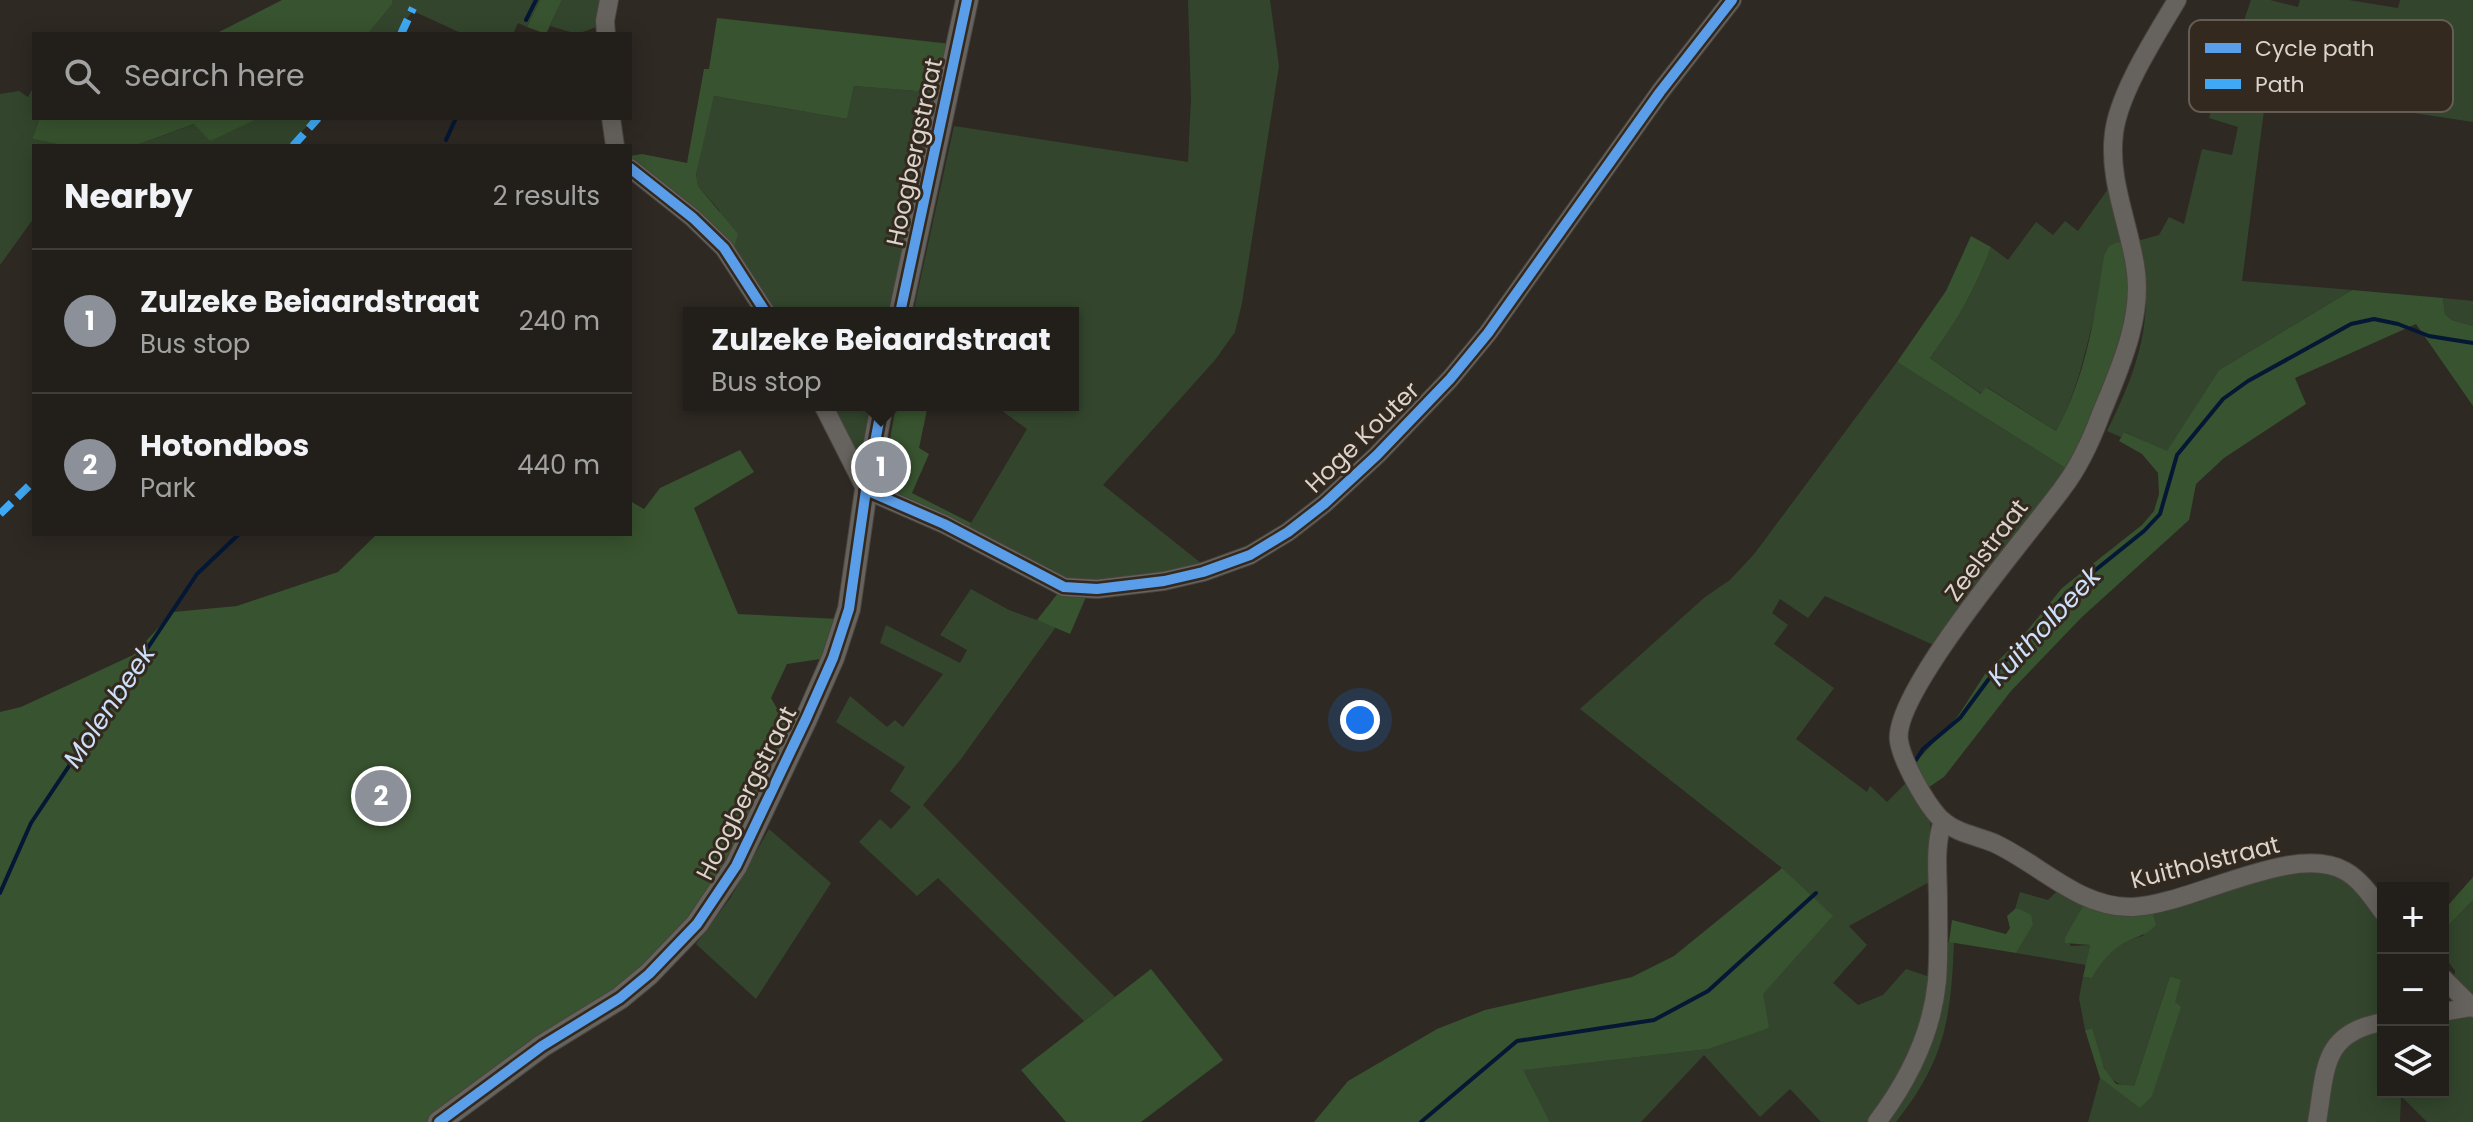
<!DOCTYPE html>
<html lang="en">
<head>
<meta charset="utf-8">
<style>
	body { margin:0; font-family:Poppins,sans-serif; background:#2a2723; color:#f1f3f6 }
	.controls { position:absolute; right:24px; bottom:24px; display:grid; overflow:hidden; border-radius:0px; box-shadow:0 4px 20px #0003 }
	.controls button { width:72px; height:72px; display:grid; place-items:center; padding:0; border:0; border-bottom:2px solid #3f3d39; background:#221f1a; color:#f1f3f6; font:40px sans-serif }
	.you { position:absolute; left:1360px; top:720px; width:28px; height:28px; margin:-20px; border:6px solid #fff; border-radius:50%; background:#1a73e8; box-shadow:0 0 0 12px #1a73e833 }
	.badge { display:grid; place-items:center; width:52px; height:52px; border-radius:50%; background:#8c9099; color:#fff; font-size:26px; font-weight:700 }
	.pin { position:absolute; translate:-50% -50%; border:4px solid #fff; box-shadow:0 2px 8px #0006 }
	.popup { position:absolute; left:683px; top:307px; width:396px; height:104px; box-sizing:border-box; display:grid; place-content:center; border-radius:0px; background:#221f1a; filter:drop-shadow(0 2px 6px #0005); font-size:26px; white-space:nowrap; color:#a2a2a2 }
	.popup b { font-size:30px; color:#f1f3f6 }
	.popup::after { content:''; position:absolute; left:50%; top:100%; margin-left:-16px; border:16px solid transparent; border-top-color:#221f1a }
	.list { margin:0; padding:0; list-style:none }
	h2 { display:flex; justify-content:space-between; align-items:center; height:104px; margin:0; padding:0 32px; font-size:34px }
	h2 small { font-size:26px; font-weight:400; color:#a2a2a2 }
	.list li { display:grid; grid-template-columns:52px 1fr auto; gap:24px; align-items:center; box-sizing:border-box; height:144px; padding:0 32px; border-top:2px solid #3f3d39 }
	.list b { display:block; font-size:30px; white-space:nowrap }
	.list p { margin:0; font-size:26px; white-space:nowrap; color:#a2a2a2 }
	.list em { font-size:26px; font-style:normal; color:#a2a2a2 }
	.icon { flex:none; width:44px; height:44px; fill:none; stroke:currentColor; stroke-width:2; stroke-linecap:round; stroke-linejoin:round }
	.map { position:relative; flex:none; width:2473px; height:1122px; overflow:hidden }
	.search { position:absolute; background:#221f1a; box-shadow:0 4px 20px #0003; left:32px; top:32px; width:600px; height:88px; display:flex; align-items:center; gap:20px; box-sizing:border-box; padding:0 28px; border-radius:0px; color:#a2a2a2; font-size:30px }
	.panel { position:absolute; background:#221f1a; box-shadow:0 4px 20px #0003; left:32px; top:144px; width:600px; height:392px; border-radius:0px }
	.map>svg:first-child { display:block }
	.green { fill:#33462d }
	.forest { fill:#38532f }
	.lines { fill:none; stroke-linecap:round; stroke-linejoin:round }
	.stream { stroke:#041836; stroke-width:4 }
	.minor-casing { stroke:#49443f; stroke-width:20 }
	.tertiary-casing { stroke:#49443f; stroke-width:24 }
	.minor { stroke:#66625d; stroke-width:18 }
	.tertiary { stroke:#66625d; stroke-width:22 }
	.quiet { stroke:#3fa9f5; stroke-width:8; stroke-dasharray:16 8; stroke-linecap:butt }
	.cycleway-casing { stroke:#33291e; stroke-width:15 }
	.cycleway { stroke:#5a9eea; stroke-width:10 }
	.labels { text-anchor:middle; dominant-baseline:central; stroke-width:6; stroke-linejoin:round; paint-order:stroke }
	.street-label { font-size:24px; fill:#dbd4cd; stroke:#33291e }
	.water-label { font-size:26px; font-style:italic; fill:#cde0fb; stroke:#33291e }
	.key { fill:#33291e; stroke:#655c53; stroke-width:2 }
	.key-label { font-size:22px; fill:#dbd4cd }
</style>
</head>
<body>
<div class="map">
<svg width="2473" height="1122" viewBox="0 0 2473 1122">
	<rect width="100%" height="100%" fill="#2e2923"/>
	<g class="green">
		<polygon points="392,0 540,0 527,27 518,23 513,34 463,34 413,11 395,34 368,34 393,3"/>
		<polygon points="562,0 604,0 599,26 577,34 550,26"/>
		<polygon points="1188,0 1270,0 1279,66 1242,303 1235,332 1215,360 1103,485 1206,567 1079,585 968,533 971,523 1027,429 994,405 1073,405 1073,313 913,313 954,126 1188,162 1191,98"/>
		<polygon points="2251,0 2270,0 2298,7 2300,0 2349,0 2398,8 2400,0 2473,0 2473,122 2387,109 2395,67 2337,83 2283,73 2286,58 2319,64 2321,54 2269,44 2242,26"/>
		<polygon points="34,86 34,118 40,118 32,139 66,146 34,146 34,218 0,265 0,94 19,91 28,97"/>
		<polygon points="854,86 941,93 896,313 775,313 733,251 719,210 698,186 696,174 698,160 714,96 847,119"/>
		<path d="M2218 87 2266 95 2242 281 2352 290 2219 370 2167 452 2125 432 2121 437 2107 431C2139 367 2158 312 2137 241L2159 235 2169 217 2184 224 2202 149 2232 155 2238 127 2209 118Z"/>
		<polygon points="259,118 315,118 288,146 134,146 195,124 210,140"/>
		<path d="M2108 189 2122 244 2118 242C2111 264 2103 285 2097 307 2085 350 2078 392 2056 431L1987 387 1982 394 1930 358C1957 321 1975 290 1991 247L2008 260 2036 222 2053 235 2065 221 2078 231Z"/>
		<polygon points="2443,298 2473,301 2473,326 2452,320 2445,314"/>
		<polygon points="1897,362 2070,471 1938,647 1825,596 1808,618 1780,599 1772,613 1788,625 1774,644 1834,688 1796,739 1867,792 1870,786 1887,802 1908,781 1930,817 1933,880 1849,926 1867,945 1833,983 1858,1005 1883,995 1906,969 1933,978 1919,1041 1873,1122 1821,1122 1790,1089 1760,1117 1704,1055 1641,1122 1550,1122 1522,1070 1709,1049 1768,1028 1762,994 1832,917 1782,868 1580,709 1705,597 1730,580 1755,553"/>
		<polygon points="829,405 877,405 862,459 856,455"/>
		<polygon points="971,589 1009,610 1056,627 961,759 923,805 1115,997 1084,1021 938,878 917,896 859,842 880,819 891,829 911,807 890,791 905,767 836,722 850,696 887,727 895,720 903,727 943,674 880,643 886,625 960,663 967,650 940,635"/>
		<polygon points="769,829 831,883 756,999 696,944 731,897"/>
		<path d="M2303 868 2347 879 2383 920V1018L2351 1027 2313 1122H2088L2100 1078 2140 1107 2180 980 2170 976 2134 1086C2103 1089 2099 1051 2091 1028L2085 1030 2079 998 2083 977 2092 978C2101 959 2122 939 2143 936L2152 911Z"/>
		<polygon points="2059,889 2084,904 2065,937 2071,946 2090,945 2086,965 2016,953 2033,925 2019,909 2015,909 2020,892 2048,900"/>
		<polygon points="2473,900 2473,1001 2453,982 2455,971 2443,954 2443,931"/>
		<path d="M1945 942H1954C1951 1019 1945 1060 1896 1122H1885L1904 1098Z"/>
		<polygon points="2466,1014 2473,1018 2473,1122 2427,1122 2401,1096 2400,1122 2321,1122 2339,1046 2383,1026 2383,1092 2443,1092 2443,1016"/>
	</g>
	<g class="forest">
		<polygon points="282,0 392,0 393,3 368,34 215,34"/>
		<polygon points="540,0 562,0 546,34 527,27"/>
		<polygon points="717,18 951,44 941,93 854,86 847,119 714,96 696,174 698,186 738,234 733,251 630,161 630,156 642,154 687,163 704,69 709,69"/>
		<polygon points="2254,35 2269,44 2321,54 2319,64 2286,58 2284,73 2336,83 2341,57 2395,66 2387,109 2268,87 2266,95 2244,91"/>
		<polygon points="40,118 259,118 210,141 194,124 134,146 66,146 32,139"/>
		<path d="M1971 236 1991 247C1975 290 1957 321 1930 358L1981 394 1986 387 2056 431C2086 377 2095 316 2104 256L2109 246 2118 242 2122 244 2132 271 2129 318 2070 471 1897 362 1946 291Z"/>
		<polygon points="2352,290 2443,298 2445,314 2452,320 2473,326 2473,406 2416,324 2295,378 2306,404 2224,458 2196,484 2189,520 2082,617 2011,691 1944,777 1929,787 1914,764 1958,716 1985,674 2022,637 2062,588 2142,525 2154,511 2159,494 2158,473 2142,454 2119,441 2124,432 2167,451 2219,370"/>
		<polygon points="896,405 928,405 919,448 929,454 912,493 971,523 968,533 881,489"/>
		<polygon points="740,450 754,472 694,508 738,614 839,619 827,658 787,664 771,698 791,733 733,858 668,947 627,980 429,1122 0,1122 0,712 21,707 133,655 173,612 237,606 338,572 377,534 630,534 630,501 644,509 660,488"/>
		<polygon points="1058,593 1086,597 1070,634 1037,620"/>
		<polygon points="1782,868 1833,916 1763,994 1769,1028 1709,1049 1523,1070 1550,1122 1314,1122 1348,1081 1437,1029 1485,1010 1632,977 1674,956"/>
		<polygon points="2473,877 2473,900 2443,931 2443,911"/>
		<path d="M2084 904 2152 911 2156 925C2147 935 2139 935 2128 941 2113 948 2099 964 2092 978L2083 977 2090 945 2065 943V937Z"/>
		<polygon points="2015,909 2019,909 2031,915 2033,925 2016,953 1949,942 1952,920 2006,934 2010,928 2007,916"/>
		<polygon points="1151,969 1223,1060 1141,1122 1066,1122 1021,1070"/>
		<polygon points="2170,976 2181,980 2175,1002 2181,1007 2152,1096 2140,1108 2100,1078 2085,1030 2092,1028 2104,1068 2116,1084 2134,1086"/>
	</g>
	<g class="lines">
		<g class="stream">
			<polyline points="526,20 536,0"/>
			<polyline points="446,140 456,118"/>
			<polyline points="1916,760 1923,749 1960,718 1988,680 2068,592 2144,531 2160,514 2177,455 2223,399 2248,381 2351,324 2374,319 2398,324 2429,336 2473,343"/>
			<polyline points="0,893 31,823 197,574 239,534"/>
			<polyline points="1421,1122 1517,1041 1654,1020 1708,991 1816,893"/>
		</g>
		<g class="minor-casing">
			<g id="minor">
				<path d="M2177 0C2156 36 2119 92 2114 133 2108 178 2128 221 2135 265 2144 316 2120 368 2101 414 2091 441 2079 467 2062 489 2030 533 1891 694 1899 741 1902 761 1927 807 1943 821 1957 833 1977 836 1994 843 2040 864 2080 909 2133 907 2193 904 2293 842 2345 871 2361 880 2372 897 2383 912"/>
				<polyline points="606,34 605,21 609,0"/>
				<polyline points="611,118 615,146"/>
				<polyline points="630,168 693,218 724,248 766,313"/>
				<polyline points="823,405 866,490 944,524 1064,587 1097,589 1164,581 1203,572 1250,555 1288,532 1324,504 1377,455 1450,379 1488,333 1660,92 1732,0"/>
				<polyline points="2443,978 2473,1008"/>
				<polyline points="2443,1012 2471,1007"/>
				<path d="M1877 1122C1908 1081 1932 1033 1937 981 1939 955 1938 928 1938 901 1938 874 1934 846 1943 821"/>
				<path d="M2317 1122C2326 1070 2321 1033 2383 1022"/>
			</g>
		</g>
		<g class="tertiary-casing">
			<g id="tertiary">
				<polyline points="900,313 967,0"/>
				<polyline points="439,1122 542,1046 620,998 649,974 697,924 736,866 806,719 833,658 849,609 866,490 882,405"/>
			</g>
		</g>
		<use href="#minor" class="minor"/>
		<use href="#tertiary" class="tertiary"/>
		<g class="quiet">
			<polyline points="401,34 413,8"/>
			<polyline points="293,146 318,118"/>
			<polyline points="0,514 34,481"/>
		</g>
		<g class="cycleway-casing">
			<g id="cycleway">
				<polyline points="630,168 693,218 724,248 766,313"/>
				<polyline points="900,313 967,0"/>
				<polyline points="866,490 944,524 1064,587 1097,589 1164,581 1203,572 1250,555 1288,532 1324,504 1377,455 1450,379 1488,333 1660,92 1732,0"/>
				<polyline points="439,1122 542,1046 620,998 649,974 697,924 736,866 806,719 833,658 849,609 866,490 882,405"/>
			</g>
		</g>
		<use href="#cycleway" class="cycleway"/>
	</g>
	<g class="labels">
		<g class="street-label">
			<text transform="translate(914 152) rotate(-78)">Hoogbergstraat</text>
			<text transform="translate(1362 437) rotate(-44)">Hoge Kouter</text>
			<text transform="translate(1986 550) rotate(-53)">Zeelstraat</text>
			<text transform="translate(746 793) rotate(-63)">Hoogbergstraat</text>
			<text transform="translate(2205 862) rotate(-14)">Kuitholstraat</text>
		</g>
		<g class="water-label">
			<text transform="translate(2044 626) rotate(-47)">Kuitholbeek</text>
			<text transform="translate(109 706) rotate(-56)">Molenbeek</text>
		</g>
	</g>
	<rect x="2189" y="20" width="264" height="92" rx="12" class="key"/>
	<rect x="2205" y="43" width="36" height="10" fill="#5a9eea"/>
	<rect x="2205" y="79" width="36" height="10" fill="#3fa9f5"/>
	<g class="key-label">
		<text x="2255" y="56">Cycle path</text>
		<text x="2255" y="92">Path</text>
	</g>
</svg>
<div class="controls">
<button>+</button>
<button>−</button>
<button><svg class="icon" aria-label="layers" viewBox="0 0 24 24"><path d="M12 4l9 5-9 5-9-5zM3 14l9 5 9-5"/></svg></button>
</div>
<div class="you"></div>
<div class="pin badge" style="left:881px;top:467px">1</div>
<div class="popup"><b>Zulzeke Beiaardstraat</b>Bus stop</div>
<div class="pin badge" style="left:381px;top:796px">2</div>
<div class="search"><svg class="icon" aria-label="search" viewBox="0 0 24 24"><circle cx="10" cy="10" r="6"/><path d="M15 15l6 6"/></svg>Search here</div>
<section class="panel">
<h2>Nearby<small>2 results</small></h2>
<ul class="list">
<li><span class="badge">1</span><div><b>Zulzeke Beiaardstraat</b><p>Bus stop</p></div><em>240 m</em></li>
<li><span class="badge">2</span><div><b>Hotondbos</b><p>Park</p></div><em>440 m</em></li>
</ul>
</section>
</div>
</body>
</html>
